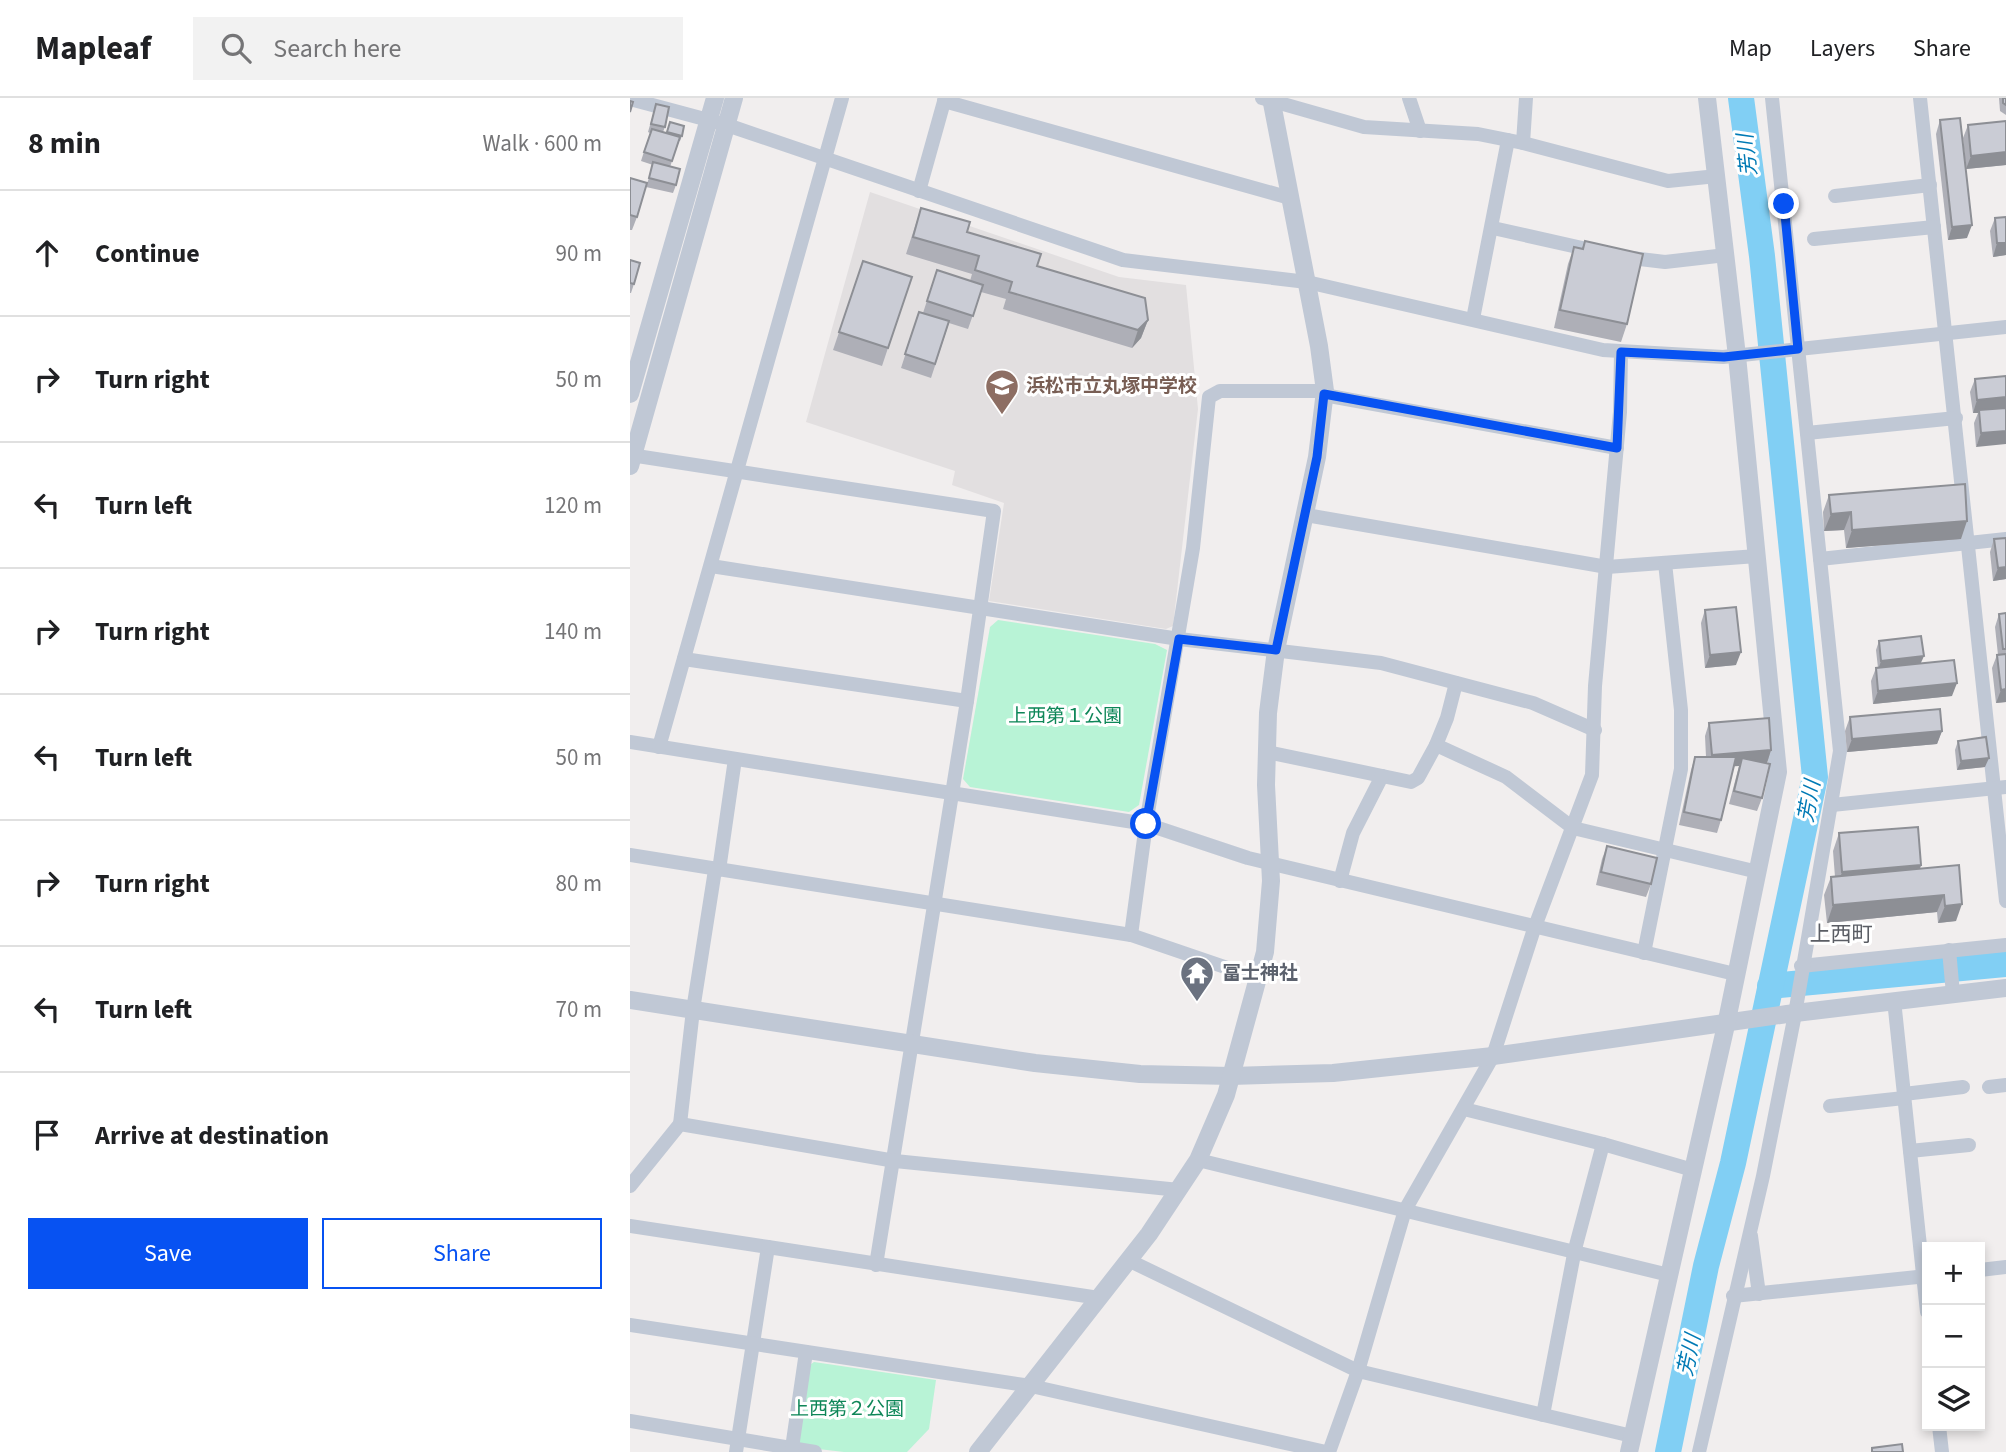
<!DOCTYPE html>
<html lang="en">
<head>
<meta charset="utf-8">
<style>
	body { margin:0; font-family:"Source Sans 3","Noto Sans JP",sans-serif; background:#f2f2f2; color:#202124 }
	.controls { position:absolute; right:21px; bottom:21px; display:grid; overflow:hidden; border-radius:0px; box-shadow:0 4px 10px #0003 }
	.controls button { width:63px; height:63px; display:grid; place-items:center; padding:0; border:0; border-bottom:2px solid #e0e0e0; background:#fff; color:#202124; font:35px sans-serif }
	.stop { position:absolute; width:21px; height:21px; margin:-16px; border:5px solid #0752f2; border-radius:50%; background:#fff }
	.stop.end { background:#0752f2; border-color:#fff; box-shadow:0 2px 7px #0008 }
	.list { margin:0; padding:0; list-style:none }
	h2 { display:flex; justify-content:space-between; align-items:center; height:91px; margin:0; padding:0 28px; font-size:30px }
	h2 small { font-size:23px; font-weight:400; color:#757577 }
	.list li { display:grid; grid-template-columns:46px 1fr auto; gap:21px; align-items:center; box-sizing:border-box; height:126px; padding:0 28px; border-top:2px solid #e0e0e0 }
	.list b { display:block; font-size:26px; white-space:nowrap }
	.list em { font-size:23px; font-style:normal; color:#757577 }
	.actions { display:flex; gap:14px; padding:21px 28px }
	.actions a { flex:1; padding:16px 0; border:2px solid #0752f2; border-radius:0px; text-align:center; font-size:24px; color:#0752f2 }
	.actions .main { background:#0752f2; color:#fff }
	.icon { flex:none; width:38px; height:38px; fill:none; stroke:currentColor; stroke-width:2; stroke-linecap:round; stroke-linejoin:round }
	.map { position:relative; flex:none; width:1376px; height:1354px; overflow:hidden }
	header { display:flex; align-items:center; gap:42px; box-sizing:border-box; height:98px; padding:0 35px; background:#fff; border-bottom:2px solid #e0e0e0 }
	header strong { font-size:33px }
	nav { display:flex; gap:38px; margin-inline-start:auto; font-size:24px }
	.search { width:490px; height:63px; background:#f2f2f2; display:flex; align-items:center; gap:18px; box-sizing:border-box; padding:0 24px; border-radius:0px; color:#757577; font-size:26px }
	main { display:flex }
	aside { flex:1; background:#fff }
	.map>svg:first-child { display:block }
	.education { fill:#e2dfe0 }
	.green { fill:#b8f3d6 }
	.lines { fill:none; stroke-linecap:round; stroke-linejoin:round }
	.river { stroke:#81cff4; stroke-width:26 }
	.minor { stroke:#c0c8d5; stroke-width:14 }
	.tertiary { stroke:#c0c8d5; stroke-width:18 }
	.wall { fill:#aeafb7 }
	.shaded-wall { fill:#8d8f95 }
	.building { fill:#caccd5; stroke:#8d8f95; stroke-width:2 }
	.route { stroke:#0752f2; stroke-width:9 }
	.labels { text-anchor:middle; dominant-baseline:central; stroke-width:6; stroke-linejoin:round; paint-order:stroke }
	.education-label { font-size:19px; font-weight:bold; fill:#785e54; stroke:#fff; text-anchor:start }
	.park-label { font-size:19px; fill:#0e8658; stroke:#fff }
	.worship-label { font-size:19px; font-weight:bold; fill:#5b616d; stroke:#fff; text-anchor:start }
	.water-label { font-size:21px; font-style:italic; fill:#007ab5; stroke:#fff }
	.neighbourhood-label { font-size:21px; fill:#5a5d64; stroke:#fff }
</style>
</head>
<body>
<header>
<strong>Mapleaf</strong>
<div class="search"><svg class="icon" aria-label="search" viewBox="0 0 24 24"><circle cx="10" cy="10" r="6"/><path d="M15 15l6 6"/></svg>Search here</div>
<nav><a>Map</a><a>Layers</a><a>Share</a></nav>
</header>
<main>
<aside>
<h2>8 min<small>Walk · 600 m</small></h2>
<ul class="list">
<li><svg class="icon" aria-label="ahead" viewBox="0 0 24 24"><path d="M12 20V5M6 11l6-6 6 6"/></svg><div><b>Continue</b></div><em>90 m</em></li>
<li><svg class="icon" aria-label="right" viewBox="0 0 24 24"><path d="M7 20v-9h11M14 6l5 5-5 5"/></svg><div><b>Turn right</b></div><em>50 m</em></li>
<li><svg class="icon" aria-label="left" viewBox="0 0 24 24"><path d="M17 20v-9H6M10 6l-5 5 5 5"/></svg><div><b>Turn left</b></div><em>120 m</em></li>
<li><svg class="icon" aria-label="right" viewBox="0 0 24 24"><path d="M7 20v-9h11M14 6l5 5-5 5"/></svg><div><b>Turn right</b></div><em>140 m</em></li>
<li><svg class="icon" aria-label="left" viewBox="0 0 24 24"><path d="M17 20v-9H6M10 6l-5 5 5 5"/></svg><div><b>Turn left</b></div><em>50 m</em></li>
<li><svg class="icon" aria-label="right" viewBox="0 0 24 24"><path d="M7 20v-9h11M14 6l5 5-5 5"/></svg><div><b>Turn right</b></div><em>80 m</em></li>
<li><svg class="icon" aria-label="left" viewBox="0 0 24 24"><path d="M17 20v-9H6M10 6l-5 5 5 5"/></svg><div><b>Turn left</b></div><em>70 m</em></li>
<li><svg class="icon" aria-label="arrive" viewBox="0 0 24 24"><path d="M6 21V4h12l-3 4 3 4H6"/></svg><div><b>Arrive at destination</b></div></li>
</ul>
<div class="actions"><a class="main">Save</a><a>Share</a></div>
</aside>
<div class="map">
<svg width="1376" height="1354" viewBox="0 0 1376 1354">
	<rect width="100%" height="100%" fill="#f1eeee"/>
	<polygon class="education" points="240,94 489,179 556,187 568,311 543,528 536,531 359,503 374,405 322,387 325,373 176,324"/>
	<g class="green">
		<polygon points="368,522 525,546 537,552 509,707 499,714 340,689 333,681 360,529"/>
		<polygon points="184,1264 306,1282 299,1331 277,1354 214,1354 171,1349 167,1345 177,1269"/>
	</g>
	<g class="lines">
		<g class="river">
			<polyline points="1140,888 1376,866"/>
			<polyline points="1038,1354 1076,1168 1103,1065 1185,679 1132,158 1111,0"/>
		</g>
		<g class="minor">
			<polyline points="632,0 734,29 848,36 893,45 1038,83 1087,78"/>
			<polyline points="779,0 790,33"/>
			<polyline points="1290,0 1376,803"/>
			<polyline points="0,1 97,27 493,162 677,184 973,252 1093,259 1376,229"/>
			<polyline points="314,3 660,100"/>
			<polyline points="893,45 896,0"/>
			<polyline points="289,93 315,0"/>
			<polyline points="1205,98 1300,87"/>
			<polyline points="863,130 970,154"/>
			<polyline points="1184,141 1304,129"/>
			<polyline points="993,159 1035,164 1096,157"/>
			<polyline points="843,221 878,42"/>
			<polyline points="694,297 987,350"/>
			<polyline points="1177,335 1326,320"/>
			<polyline points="0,357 364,413 337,603 246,1167"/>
			<polyline points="676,417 977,469 1127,458"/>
			<polyline points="1190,461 1376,441"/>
			<polyline points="81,468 549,541 751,565 903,605 965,632"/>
			<polyline points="54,561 337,603"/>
			<polyline points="826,585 817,620 806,647 876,679 943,730 1128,774"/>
			<polyline points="0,644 516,726 618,760 1105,876"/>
			<polyline points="29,649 212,0"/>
			<polyline points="637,654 781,684 788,680 806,647"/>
			<polyline points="1202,707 1376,689"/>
			<polyline points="0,757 501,837 627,880"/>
			<polyline points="89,772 105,661"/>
			<polyline points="710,783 723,735 752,678"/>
			<polyline points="501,837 516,726 563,450 579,299 590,293 695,293"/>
			<polyline points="1319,852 1323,896"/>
			<polyline points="1014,855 1051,671 1051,612 1035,465"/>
			<polyline points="1171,868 1376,847"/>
			<polyline points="1264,902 1297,1214"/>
			<polyline points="1359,989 1376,987"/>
			<polyline points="1274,996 1333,989"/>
			<polyline points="1200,1008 1274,1000"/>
			<polyline points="834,1011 973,1046"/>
			<polyline points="50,1026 63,912 85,772"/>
			<polyline points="1280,1053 1339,1047"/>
			<polyline points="568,1062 1039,1177"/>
			<polyline points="0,1088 50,1026 265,1063 549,1092"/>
			<polyline points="0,1128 138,1149 106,1354"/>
			<polyline points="1121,1138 1129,1196"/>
			<polyline points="138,1149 469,1200"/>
			<polyline points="498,1162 728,1273 1002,1338"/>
			<polyline points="1350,1172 1376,1169"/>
			<polyline points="1103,1198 1297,1178"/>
			<polyline points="0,1227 401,1288 696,1354"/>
			<polyline points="913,1317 945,1151 973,1046 1063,1072"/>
			<polyline points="0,1323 185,1354"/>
			<polyline points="1309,1328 1312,1354"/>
			<polyline points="162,1350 176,1254"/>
			<polyline points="699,1354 728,1273 775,1112 863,958 904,831 962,677 965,588 990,314 991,254"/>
			<polyline points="1069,1354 1133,1078 1165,916 1210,653 1142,0"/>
		</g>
		<g class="tertiary">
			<polyline points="0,296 85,0"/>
			<polyline points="0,368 104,0"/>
			<polyline points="0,902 405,965 510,976 601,978 703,975 863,958 1157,916 1376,890"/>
			<polyline points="348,1354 519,1136 568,1062 596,997 635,854 641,783 636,687 638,615 646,552 687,359 695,293 689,248 641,0"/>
			<polyline points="999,1354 1096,927 1148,674 1107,258 1077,0"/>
		</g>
	</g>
	<g class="wall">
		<polygon points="1369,0 1376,0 1376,17 1370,13"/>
		<polygon points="26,6 35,29 33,34 52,38 50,43 49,43 40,69 46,87 43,95 16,89 23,67 11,63 20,35 18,34"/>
		<polygon points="1310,22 1337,140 1318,142 1306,36"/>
		<polygon points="1376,23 1376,67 1336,71 1333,40 1338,27"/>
		<polygon points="0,80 7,119 2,132 0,132"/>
		<polygon points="291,110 337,134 518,222 511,240 502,250 373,211 376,201 351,194 338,231 319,225 301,280 271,270 285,227 293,215 307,172 340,183 342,176 276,156"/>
		<polygon points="1376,119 1376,157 1363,159 1360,133 1365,120"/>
		<polygon points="955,143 997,226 991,244 924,230 938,166 944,149 952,150"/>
		<polygon points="0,162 4,186 1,195 0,195"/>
		<polygon points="233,163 258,250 252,268 203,252"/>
		<polygon points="1376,278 1346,349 1344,325 1348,315 1343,315 1340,294 1345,281"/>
		<polygon points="1199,397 1331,441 1216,450 1214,432 1194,433 1193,414"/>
		<polygon points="1364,441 1376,481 1363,483 1360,454"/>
		<polygon points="1075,512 1106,567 1075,570 1071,525"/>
		<polygon points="1376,515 1376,604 1366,605 1362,570 1367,557 1368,557 1365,529 1369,516"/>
		<polygon points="1249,543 1291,565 1322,598 1243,606 1241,583 1246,570 1248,570 1246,552"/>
		<polygon points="1220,619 1312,633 1307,646 1217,654 1215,633"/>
		<polygon points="1079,625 1141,652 1137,665 1132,700 1127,713 1099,706 1109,668 1104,668 1091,722 1087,735 1049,727 1061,672 1065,659 1076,659 1075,638"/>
		<polygon points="1328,643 1355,669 1327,672 1325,652"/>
		<polygon points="1209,735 1291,767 1290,771 1329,767 1326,823 1308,825 1307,814 1197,825 1194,797 1201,779 1205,779 1203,753"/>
		<polygon points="977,748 1021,786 1016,799 966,787 972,761"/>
	</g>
	<g class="shaded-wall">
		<polygon points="1376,54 1376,67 1336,71 1341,58"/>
		<polygon points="1342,127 1337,140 1318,142 1322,129"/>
		<polygon points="1367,145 1376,145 1376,157 1363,159"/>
		<polygon points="518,222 511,240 502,250 508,232"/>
		<polygon points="1376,299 1376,312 1349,312 1348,315 1343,315 1347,302"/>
		<polygon points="1376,333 1376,346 1346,349 1351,335"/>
		<polygon points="1221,414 1214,432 1194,433 1201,416"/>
		<polygon points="1337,423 1331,441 1216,450 1222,432"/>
		<polygon points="1376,469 1376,481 1363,483 1368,470"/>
		<polygon points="1111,554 1106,567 1075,570 1080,557"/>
		<polygon points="1294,558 1290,567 1248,572 1251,563"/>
		<polygon points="1327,585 1322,598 1243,606 1248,593"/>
		<polygon points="1376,591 1376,604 1366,605 1371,592"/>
		<polygon points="1312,633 1307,646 1217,654 1222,641"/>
		<polygon points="1141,652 1137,665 1112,660 1109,668 1077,670 1082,657"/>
		<polygon points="1359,660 1355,669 1327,672 1331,663"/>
		<polygon points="1291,767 1285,785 1206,792 1212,774"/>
		<polygon points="1314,797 1307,814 1197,825 1203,807"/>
		<polygon points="1332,806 1326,823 1308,825 1315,808"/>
	</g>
	<g class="building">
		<polygon points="1373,0 1376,0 1376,7 1373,5"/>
		<polygon points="0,3 3,4 0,14"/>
		<polygon points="26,6 39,9 35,29 21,26"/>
		<polygon points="1330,20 1342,127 1322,129 1310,22"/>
		<polygon points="1376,23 1376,54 1341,58 1338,27"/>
		<polygon points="40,24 54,28 52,38 37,34"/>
		<polygon points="22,31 50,39 42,63 14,54"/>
		<polygon points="23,64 50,71 46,87 19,80"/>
		<polygon points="0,80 17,85 7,119 0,117"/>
		<polygon points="291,110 340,124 337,134 411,156 407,168 515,200 518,222 508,232 379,194 382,184 345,172 349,158 283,139"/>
		<polygon points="1376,119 1376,145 1367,145 1365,120"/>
		<polygon points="955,143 1013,156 997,226 930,212 944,149 953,151"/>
		<polygon points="0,162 10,165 4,186 0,185"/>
		<polygon points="233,163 282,179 258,250 209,234"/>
		<polygon points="307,172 353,187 343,218 297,203"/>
		<polygon points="289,214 319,223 305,266 275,256"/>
		<polygon points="1376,278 1376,299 1347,302 1345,281"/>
		<polygon points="1376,310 1376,333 1351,335 1349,312"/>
		<polygon points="1335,386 1337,423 1222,432 1221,414 1201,416 1199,397"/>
		<polygon points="1376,440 1376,469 1368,470 1364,441"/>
		<polygon points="1106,509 1111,554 1080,557 1075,512"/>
		<polygon points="1376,515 1376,551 1373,551 1369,516"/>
		<polygon points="1291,538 1294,558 1251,563 1249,543"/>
		<polygon points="1376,556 1376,591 1371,592 1367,557"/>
		<polygon points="1324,562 1327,585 1248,593 1246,570"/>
		<polygon points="1310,611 1312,633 1222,641 1220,619"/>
		<polygon points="1139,620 1141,652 1082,657 1079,625"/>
		<polygon points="1356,639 1359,660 1331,663 1328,643"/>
		<polygon points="1065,659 1106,659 1091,722 1054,714"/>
		<polygon points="1112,660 1140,666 1132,700 1104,693"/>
		<polygon points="1288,729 1291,767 1212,774 1209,735"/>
		<polygon points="977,748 1027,760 1021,786 971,774"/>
		<polygon points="1329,767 1332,806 1315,808 1314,797 1203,807 1201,779"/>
		<polygon points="1272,1346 1273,1354 1242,1354 1242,1350"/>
	</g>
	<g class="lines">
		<polyline class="route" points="516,726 549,541 646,552 687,359 694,296 987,350 991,254 1094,259 1168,251 1154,106"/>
	</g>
	<defs>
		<g id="school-pin" transform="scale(1.75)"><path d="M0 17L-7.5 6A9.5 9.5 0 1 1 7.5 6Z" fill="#8d6e63" stroke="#fff"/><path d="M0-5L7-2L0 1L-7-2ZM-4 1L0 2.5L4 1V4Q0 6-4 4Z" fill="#fff"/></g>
		<g id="temple-pin" transform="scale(1.75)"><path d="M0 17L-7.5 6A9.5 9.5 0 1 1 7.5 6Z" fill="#6b7280" stroke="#fff"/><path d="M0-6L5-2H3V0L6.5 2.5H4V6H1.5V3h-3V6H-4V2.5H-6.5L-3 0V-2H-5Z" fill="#fff"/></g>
	</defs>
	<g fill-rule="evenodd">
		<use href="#school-pin" x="372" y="288"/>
		<use href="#temple-pin" x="567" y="875"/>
	</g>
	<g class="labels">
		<g class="education-label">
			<text x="396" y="288">浜松市立丸塚中学校</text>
		</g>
		<g class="park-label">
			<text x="435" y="618">上西第１公園</text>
			<text x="217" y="1311">上西第２公園</text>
		</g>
		<g class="worship-label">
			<text x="592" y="875">冨士神社</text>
		</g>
		<g class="water-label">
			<text transform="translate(1117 57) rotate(-96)">芳川</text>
			<text transform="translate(1179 703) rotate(-80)">芳川</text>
			<text transform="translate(1059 1257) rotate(-78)">芳川</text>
		</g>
		<g class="neighbourhood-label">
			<text x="1211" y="836">上西町</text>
		</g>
	</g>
</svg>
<div class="controls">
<button>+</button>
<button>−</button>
<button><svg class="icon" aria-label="layers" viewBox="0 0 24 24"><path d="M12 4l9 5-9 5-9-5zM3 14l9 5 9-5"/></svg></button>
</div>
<div class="stop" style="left:516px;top:726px"></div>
<div class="stop end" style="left:1154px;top:106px"></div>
</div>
</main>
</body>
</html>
